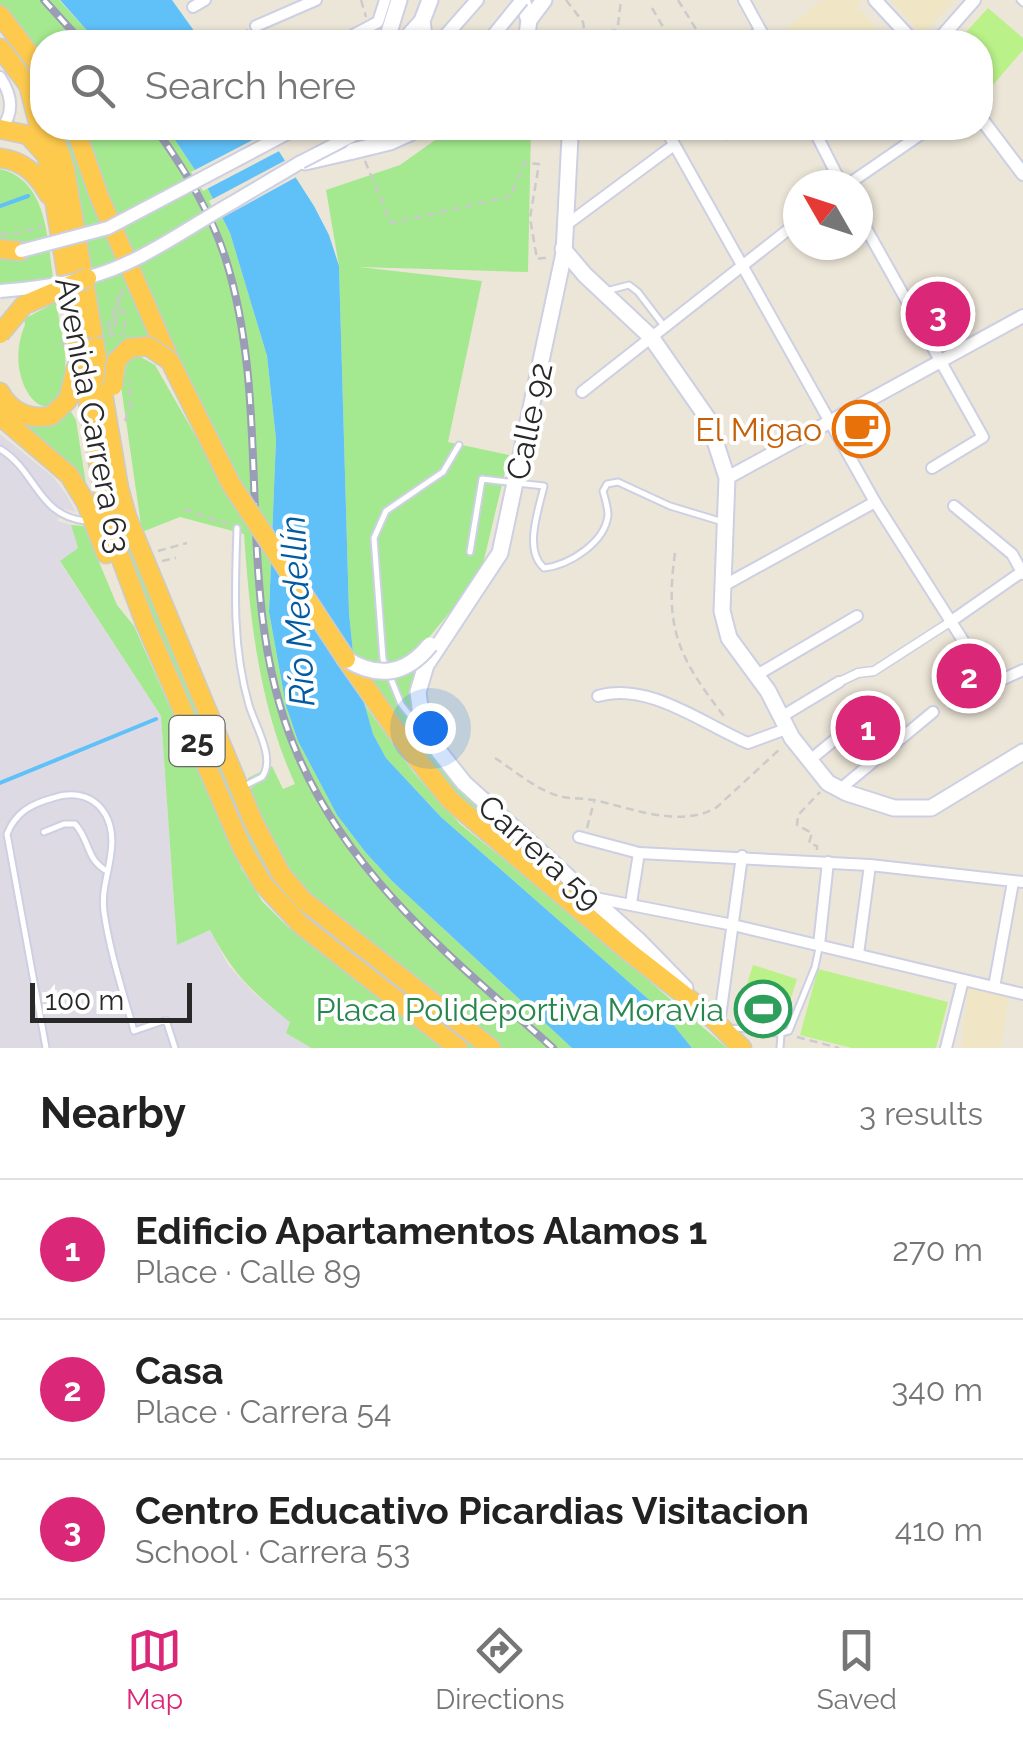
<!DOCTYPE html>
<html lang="en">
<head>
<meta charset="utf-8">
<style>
	body { margin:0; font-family:Raleway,sans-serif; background:#f2f2f2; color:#222 }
	.compass { position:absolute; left:783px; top:170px; width:90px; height:90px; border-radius:50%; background:#fff; box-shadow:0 2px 8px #0004; rotate:309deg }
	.scale { position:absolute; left:30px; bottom:25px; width:162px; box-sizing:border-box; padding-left:10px; border:5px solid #282828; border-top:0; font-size:28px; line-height:35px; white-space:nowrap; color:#282828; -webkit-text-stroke:8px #fff; paint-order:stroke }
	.you { position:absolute; left:430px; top:728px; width:35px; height:35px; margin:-25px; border:8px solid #fff; border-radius:50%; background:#1a73e8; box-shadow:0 0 0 15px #1a73e833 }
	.badge { display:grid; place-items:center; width:65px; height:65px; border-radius:50%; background:#db2777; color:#fff; font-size:32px; font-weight:700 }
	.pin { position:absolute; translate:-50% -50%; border:5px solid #fff; box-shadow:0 2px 10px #0006 }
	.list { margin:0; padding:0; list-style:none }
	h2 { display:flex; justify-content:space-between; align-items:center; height:130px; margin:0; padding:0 40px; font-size:42px }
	h2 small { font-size:32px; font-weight:400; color:#767676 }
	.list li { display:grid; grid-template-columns:65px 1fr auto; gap:30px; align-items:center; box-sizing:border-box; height:140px; padding:0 40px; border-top:2px solid #e0e0e0 }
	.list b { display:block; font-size:38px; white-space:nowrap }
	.list p { margin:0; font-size:32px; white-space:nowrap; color:#767676 }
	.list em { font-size:32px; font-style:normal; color:#767676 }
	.icon { flex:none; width:55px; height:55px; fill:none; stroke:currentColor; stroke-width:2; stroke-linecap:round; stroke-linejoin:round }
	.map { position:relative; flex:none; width:1023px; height:1048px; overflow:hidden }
	.search { position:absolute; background:#fff; box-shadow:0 2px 8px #0004; left:30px; right:30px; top:30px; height:110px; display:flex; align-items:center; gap:25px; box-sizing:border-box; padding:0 35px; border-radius:40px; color:#767676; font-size:38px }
	.sheet { height:550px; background:#fff }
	nav { display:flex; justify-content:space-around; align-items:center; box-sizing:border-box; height:140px; border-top:2px solid #e0e0e0; background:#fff; font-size:28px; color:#767676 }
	nav a { display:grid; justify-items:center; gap:5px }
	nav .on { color:#db2777 }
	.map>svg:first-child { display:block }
	.industrial { fill:#dddae4 }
	.education { fill:#f0e6c5 }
	.green { fill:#a4e98f }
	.pitch { fill:#baf189 }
	.water { fill:#60c1f9 }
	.pier { fill:#ece6d8 }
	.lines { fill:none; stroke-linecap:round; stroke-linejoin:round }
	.stream { stroke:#60c1f9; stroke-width:4 }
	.service-casing { stroke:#cdcfe3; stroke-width:9 }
	.pedestrian-casing { stroke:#cdcfe3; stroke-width:11 }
	.minor-casing { stroke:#cdcfe3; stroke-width:14 }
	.tertiary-casing { stroke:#cdcfe3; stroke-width:16 }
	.secondary-casing { stroke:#cdcfe3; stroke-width:19 }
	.trunk-casing { stroke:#cbcbcb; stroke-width:21 }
	.path { stroke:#cbcbcb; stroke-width:2.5; stroke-dasharray:8 5; stroke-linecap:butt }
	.service { stroke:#fff; stroke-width:5 }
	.pedestrian { stroke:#fff; stroke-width:8 }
	.minor { stroke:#fff; stroke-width:10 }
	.tertiary { stroke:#fff; stroke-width:12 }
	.secondary { stroke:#fff; stroke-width:15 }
	.trunk { stroke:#feca4e; stroke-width:18 }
	.rail-casing { stroke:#9b9cb5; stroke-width:8 }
	.rail { stroke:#fff; stroke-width:4; stroke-dasharray:11; stroke-linecap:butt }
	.tertiary-bridge-casing { stroke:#cdcfe3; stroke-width:16; stroke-linecap:butt }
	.secondary-bridge-casing { stroke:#cdcfe3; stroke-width:19; stroke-linecap:butt }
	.trunk-bridge-casing { stroke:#cbcbcb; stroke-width:21; stroke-linecap:butt }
	.path-bridge { stroke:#cbcbcb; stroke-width:2.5; stroke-dasharray:8 5; stroke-linecap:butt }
	.tertiary-bridge { stroke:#fff; stroke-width:12 }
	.secondary-bridge { stroke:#fff; stroke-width:15 }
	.trunk-bridge { stroke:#feca4e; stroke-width:18 }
	.labels { text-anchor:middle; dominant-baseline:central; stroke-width:8; stroke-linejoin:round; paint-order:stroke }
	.shield { fill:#fff; stroke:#686868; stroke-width:2.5 }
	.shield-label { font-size:30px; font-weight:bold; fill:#282828 }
	.street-label { font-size:32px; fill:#282828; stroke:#fff }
	.food-label { font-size:32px; fill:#c56008; stroke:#fff; text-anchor:end }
	.leisure-label { font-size:32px; fill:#27864d; stroke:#fff; text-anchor:end }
	.water-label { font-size:35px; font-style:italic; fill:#015ba3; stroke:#fff }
</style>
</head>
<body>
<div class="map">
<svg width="1023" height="1048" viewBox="0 0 1023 1048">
	<rect width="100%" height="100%" fill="#ece6d8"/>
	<polygon class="industrial" points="0,434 53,477 66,494 76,512 64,509 57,521 71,525 78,548 60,562 161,716 177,944 210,930 228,965 256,995 291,1022 286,1033 311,1048 0,1048"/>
	<g class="education">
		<polygon points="822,0 859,0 861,3 855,8 859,12 861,10 882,36 874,42 778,42 776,37"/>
		<polygon points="890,0 954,0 923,35"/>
		<polygon points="968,986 1009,994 1001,1048 962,1048"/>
	</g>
	<g class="green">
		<polygon points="0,0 59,0 97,42 42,42 42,58 0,7"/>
		<polygon points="58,128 66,128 97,213 150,338 131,339 106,370"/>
		<path d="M80 128H167L209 191 230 233 267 356 276 439 269 612 286 706 298 741 337 815 366 853 392 881 572 1048H499L325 913 277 857 247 791 252 788 248 778 272 766 283 789 295 784C259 705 250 620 244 534L180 517 142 532 121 386 128 360 139 356 155 365 242 517 240 483 177 359Z"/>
		<polygon points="452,128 531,128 528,272 359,267 482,281 448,442 509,455 483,564 468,590 412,658 390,668 358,659 353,652 349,613 339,266 326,190 400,165"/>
		<path d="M0 169C47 180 47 237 53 278L0 285Z"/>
		<path d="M56 302C60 327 69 355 64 380 53 442 0 382 25 325L24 319Z"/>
		<path d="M70 410 76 420 88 497 15 426 21 421C39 427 56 425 70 410Z"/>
		<polygon points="106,446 262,855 481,1048 467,1048 310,924 265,875 247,841 135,583 117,524"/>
		<path d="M71 525 84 526 117 605 134 626 241 868 262 901 289 928 443 1048H311L286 1033 290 1022C252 992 233 974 210 930L177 945 161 716 60 561 78 548Z"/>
		<path d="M423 660C420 674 413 692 414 707 415 746 453 780 479 805L473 812 425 756 371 680 401 676Z"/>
		<polygon points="364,704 414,773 460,824 567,910 727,1048 692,1048 663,1012 441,817 386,758 373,734"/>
	</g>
	<g class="pitch">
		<polygon points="988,8 1023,38 1023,50 994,84 981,72 980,42 957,42"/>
		<polygon points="753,965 797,979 790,1001 746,987"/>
		<polygon points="818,969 948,1002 936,1048 852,1048 800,1035"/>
		<polygon points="744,989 790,1003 782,1029 736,1015"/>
	</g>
	<g class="water">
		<polygon points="60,0 172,0 202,42 97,42"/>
		<polygon points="167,128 264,128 314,206 329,235 339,266 349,613 354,662 363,699 373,734 386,758 441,817 663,1012 692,1048 572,1048 392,881 366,853 337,815 298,741 286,706 269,612 276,439 267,356 230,233 209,191"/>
	</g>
	<g class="pier">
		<polygon points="272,130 283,149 203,191 191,172"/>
		<polygon points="290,158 300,175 218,220 209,201"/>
	</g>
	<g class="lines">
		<g class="stream">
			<polyline points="0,206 28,196"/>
			<polyline points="0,783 156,719"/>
		</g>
		<g class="service-casing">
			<g id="service">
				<polyline points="1020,0 1023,3"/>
				<polyline points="606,291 629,285 638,292 664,326"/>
				<path d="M0 449C37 471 37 516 86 521"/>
				<path d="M237 528C235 587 232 647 249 705 255 726 276 758 262 777L242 787"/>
				<path d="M470 552 482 479 544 486C539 509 523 550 544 568 569 565 605 543 608 515 608 508 605 498 603 491L607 484 618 482 670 506 723 522"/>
				<polyline points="426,736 401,704 383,659 374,538 386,511 443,472 459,445"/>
				<path d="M44 832 64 824H75C90 840 86 860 107 871"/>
				<path d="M730 1029C750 1025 771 1038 789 1031L815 967 819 948"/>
				<path d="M46 1048 7 834C16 812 31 804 53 798 91 785 117 813 111 852 109 873 101 890 104 912 110 953 123 992 134 1031L166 1020 175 1048"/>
				<polyline points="780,1048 781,1034"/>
			</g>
		</g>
		<g class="pedestrian-casing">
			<polyline id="pedestrian" points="839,682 858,673 874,671 950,622"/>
		</g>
		<g class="minor-casing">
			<g id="minor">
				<polyline points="744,0 767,42"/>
				<polyline points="193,7 205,0"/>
				<polyline points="256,26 316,0"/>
				<polyline points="614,36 618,42"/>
				<polyline points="340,42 378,22 385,0"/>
				<polyline points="743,42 761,31"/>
				<path d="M0 77C12 95 15 113 0 130"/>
				<polyline points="665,128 875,502 976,661 999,681 1023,670"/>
				<polyline points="813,128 842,185"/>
				<polyline points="847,185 930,128"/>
				<polyline points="858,214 983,437 932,468"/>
				<polyline points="566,225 674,145"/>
				<polyline points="582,392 798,222"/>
				<polyline points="954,506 1012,554 1023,574"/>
				<polyline points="723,586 875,502"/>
				<polyline points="950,622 1023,571"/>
				<polyline points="757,675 857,616"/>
				<path d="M598 696C648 681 703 724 748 743L786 729"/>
				<polyline points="781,717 839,682"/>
				<polyline points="810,760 849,728"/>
				<polyline points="839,790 933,712"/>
				<polyline points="579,837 639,853 870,865 1023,882"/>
				<polyline points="590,897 733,925 1023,994"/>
				<polyline points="631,903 639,853"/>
				<polyline points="819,945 828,862"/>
				<polyline points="858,954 870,865"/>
				<polyline points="994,987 1013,882"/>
				<polyline points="719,1024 742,856"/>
				<polyline points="946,1048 963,980"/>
			</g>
		</g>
		<g class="tertiary-casing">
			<g id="tertiary">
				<polyline points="875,0 914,42"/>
				<polyline points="440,42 477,0"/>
				<polyline points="937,42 974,0"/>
				<polyline points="980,117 1023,174"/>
				<polyline points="230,204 301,162"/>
				<polyline points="727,478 1023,316"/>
			</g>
		</g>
		<g class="secondary-casing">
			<g id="secondary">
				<polyline points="522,0 529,20 526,42"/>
				<polyline points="529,20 544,0"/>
				<polyline points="386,42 399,0"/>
				<polyline points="403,42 422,21"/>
				<polyline points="425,42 422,21 430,0"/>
				<polyline points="568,128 570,137 564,253 500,553 426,665 418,692 420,707 438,750 464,783 638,940 685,988"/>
				<polyline points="305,162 353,151"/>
				<polyline points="563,249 585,275 651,337 708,419 727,478 722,611 729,638 768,691 792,738 828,783 847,793 894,808 931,808 1023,752"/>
			</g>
		</g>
		<g class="trunk-casing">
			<g id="trunk">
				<polyline points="0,15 42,70"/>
				<polyline points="0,48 33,91"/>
				<polyline points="28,84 47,157 109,527 145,623 242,848 263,884 301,925 458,1048"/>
				<polyline points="52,128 65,169 119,488 127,517 253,821 281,874 303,900 491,1048"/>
				<polyline points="75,128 99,196 170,361"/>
				<polyline points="0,129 28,135 45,154"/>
				<path d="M0 158C24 161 37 174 49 195"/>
				<polyline points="0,249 21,251"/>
				<path d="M0 392C11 412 28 420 51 416L68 400 76 368"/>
				<polyline points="0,416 69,475 86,503 106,554"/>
				<polyline points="346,659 409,749 451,801 629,952 706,1012 742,1048"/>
			</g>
		</g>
		<g class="path">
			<polyline points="361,0 366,17"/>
			<polyline points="566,0 583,22 586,42"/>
			<polyline points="678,0 704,42"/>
			<polyline points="652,8 672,42"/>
			<polyline points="618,25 621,0"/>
			<polyline points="222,42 248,30"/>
			<polyline points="721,128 728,140"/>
			<polyline points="365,161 391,223 511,196 524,163 539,164 530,218 537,259 550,257"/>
			<polyline points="0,234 19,233 42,226"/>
			<polyline points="121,310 125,312 125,334"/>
			<polyline points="107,327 121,290 123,293 110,330 113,332 120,311"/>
			<polyline points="107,336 125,333"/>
			<polyline points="125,421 131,403 129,381"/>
			<polyline points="184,509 230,525"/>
			<polyline points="158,551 187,543"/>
			<path d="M675 553C664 631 680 660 727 720"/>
			<polyline points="162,561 176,558"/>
			<path d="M495 758C515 771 539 792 563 797 573 799 584 798 594 800 631 808 682 829 717 807L781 748"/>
			<polyline points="587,828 594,802"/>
			<polyline points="817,850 817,846 809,843 812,833 797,825 798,815 820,792"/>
			<polyline points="797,1037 839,1048"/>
		</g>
		<use href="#service" class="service"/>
		<use href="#pedestrian" class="pedestrian"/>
		<use href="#minor" class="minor"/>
		<use href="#tertiary" class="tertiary"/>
		<use href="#secondary" class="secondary"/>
		<use href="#trunk" class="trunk"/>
		<g class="rail-casing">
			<g id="rail">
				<polyline points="44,0 82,42"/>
				<path d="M155 128C184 168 211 212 226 260 275 418 231 592 294 746 346 875 453 959 553 1048"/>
			</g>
		</g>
		<use href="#rail" class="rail"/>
		<g class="tertiary-bridge-casing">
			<g id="tertiary-bridge">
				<polyline points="488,42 522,0"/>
				<polyline points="301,162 367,128"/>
				<polyline points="21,251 108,228 297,128"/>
				<path d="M0 291C28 289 57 285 85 278 136 266 184 230 230 204"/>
			</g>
		</g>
		<g class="secondary-bridge-casing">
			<g id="secondary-bridge">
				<polyline points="353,151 390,142 421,128"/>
				<path d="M346 659C378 679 406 675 430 645"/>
			</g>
		</g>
		<g class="trunk-bridge-casing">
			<g id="trunk-bridge">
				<polyline points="0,334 24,305 87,278"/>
				<polyline points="113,386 116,361 129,348 148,346 170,361 231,484 346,659"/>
			</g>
		</g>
		<polyline class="path-bridge" points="59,344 104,336"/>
		<use href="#tertiary-bridge" class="tertiary-bridge"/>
		<use href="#secondary-bridge" class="secondary-bridge"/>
		<use href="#trunk-bridge" class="trunk-bridge"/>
	</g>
	<defs>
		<g id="cafe-ring" transform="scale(2.875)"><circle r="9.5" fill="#fff" stroke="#e8710a" stroke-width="1.5"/><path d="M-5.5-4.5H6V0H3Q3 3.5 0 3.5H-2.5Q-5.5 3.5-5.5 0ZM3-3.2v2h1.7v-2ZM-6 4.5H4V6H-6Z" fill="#e8710a"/></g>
		<g id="stadium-ring" transform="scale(2.875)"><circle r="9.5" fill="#fff" stroke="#2e9e5b" stroke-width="1.5"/><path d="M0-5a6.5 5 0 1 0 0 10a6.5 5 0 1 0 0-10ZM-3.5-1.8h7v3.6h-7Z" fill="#2e9e5b"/></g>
	</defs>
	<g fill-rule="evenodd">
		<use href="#cafe-ring" x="861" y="429"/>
		<use href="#stadium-ring" x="763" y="1009"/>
	</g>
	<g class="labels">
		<rect class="shield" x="169.5" y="716" width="55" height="50" rx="8"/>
		<g class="shield-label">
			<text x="197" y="741">25</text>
		</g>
		<g class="street-label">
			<text transform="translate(93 415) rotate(79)">Avenida Carrera 63</text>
			<text transform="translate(529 421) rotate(-78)">Calle 92</text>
			<text transform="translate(540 852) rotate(42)">Carrera 59</text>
		</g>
		<g class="food-label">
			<text x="822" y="429">El Migao</text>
		</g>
		<g class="leisure-label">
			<text x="724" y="1009">Placa Polideportiva Moravia</text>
		</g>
		<g class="water-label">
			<text transform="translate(297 611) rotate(-93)">Río Medellín</text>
		</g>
	</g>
</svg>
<svg class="compass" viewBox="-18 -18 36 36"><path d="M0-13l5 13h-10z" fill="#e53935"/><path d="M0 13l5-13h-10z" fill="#767676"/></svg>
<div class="scale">100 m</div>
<div class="you"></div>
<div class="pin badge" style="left:868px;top:728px">1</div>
<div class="pin badge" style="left:969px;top:676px">2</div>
<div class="pin badge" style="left:938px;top:314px">3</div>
<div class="search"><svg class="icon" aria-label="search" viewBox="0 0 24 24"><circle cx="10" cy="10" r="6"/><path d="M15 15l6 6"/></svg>Search here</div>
</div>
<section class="sheet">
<h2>Nearby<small>3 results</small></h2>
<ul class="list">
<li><span class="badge">1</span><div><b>Edificio Apartamentos Alamos 1</b><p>Place · Calle 89</p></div><em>270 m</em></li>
<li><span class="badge">2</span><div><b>Casa</b><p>Place · Carrera 54</p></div><em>340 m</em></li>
<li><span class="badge">3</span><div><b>Centro Educativo Picardias Visitacion</b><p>School · Carrera 53</p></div><em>410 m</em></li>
</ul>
</section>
<nav>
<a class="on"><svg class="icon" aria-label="map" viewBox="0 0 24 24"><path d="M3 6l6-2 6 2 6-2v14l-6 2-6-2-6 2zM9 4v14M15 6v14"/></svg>Map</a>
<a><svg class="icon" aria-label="directions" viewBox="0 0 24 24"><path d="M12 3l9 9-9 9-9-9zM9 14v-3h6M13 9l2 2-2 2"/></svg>Directions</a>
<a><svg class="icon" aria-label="saved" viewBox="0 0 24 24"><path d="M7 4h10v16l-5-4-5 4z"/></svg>Saved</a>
</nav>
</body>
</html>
